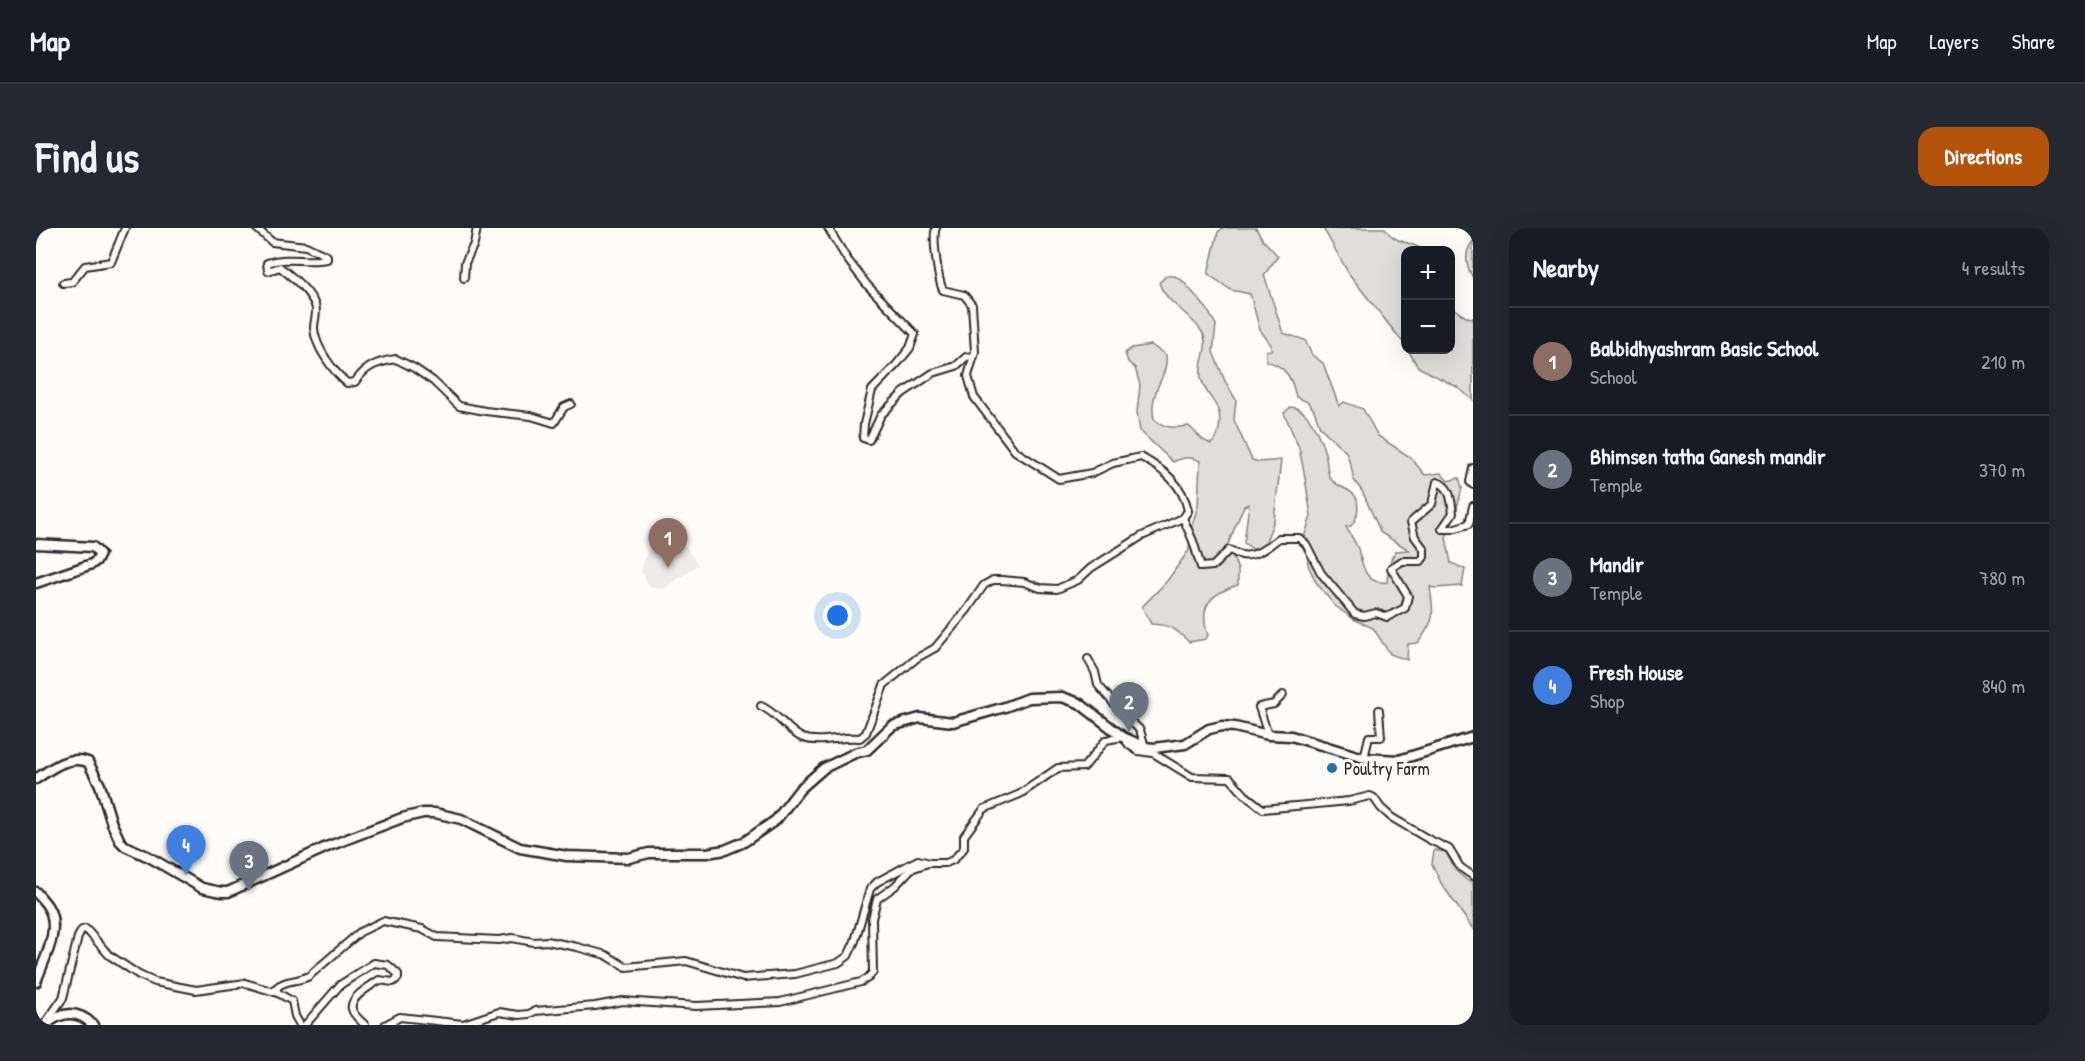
<!DOCTYPE html>
<html lang="en">
<head>
<meta charset="utf-8">
<style>
	body { margin:0; font-family:"Patrick Hand",sans-serif; background:#242831; color:#f1f3f6 }
	.controls { position:absolute; right:18px; top:18px; display:grid; overflow:hidden; border-radius:12px; box-shadow:0 6px 24px #0002 }
	.controls button { width:54px; height:54px; display:grid; place-items:center; padding:0; border:0; border-bottom:2px solid #363941; background:#171b24; color:#f1f3f6; font:30px sans-serif }
	.you { position:absolute; left:802px; top:388px; width:21px; height:21px; margin:-15px; border:4px solid #fff; border-radius:50%; background:#1a73e8; box-shadow:0 0 0 9px #1a73e833 }
	.badge { display:grid; place-items:center; width:39px; height:39px; border-radius:50%; background:#b45309; color:#fff; font-size:20px; font-weight:700 }
	.pin { position:absolute; translate:-50% -50px; filter:drop-shadow(0 2px 3px #0008) }
	.pin::after { content:''; position:absolute; top:32px; width:21px; height:18px; background:inherit; clip-path:polygon(0 0,100% 0,50% 100%) }
	.list { margin:0; padding:0; list-style:none }
	h2 { display:flex; justify-content:space-between; align-items:center; height:78px; margin:0; padding:0 24px; font-size:26px }
	h2 small { font-size:20px; font-weight:400; color:#9ea1a6 }
	.list li { display:grid; grid-template-columns:39px 1fr auto; gap:18px; align-items:center; box-sizing:border-box; height:108px; padding:0 24px; border-top:2px solid #363941 }
	.list b { display:block; font-size:22px; white-space:nowrap }
	.list p { margin:0; font-size:20px; white-space:nowrap; color:#9ea1a6 }
	.list em { font-size:20px; font-style:normal; color:#9ea1a6 }
	.map { position:relative; flex:none; width:1437px; height:797px; overflow:hidden; border-radius:18px }
	header { display:flex; align-items:center; gap:36px; box-sizing:border-box; height:84px; padding:0 30px; background:#171b24; border-bottom:2px solid #363941 }
	header strong { font-size:28px }
	nav { display:flex; gap:33px; margin-inline-start:auto; font-size:21px }
	.intro { display:flex; align-items:center; justify-content:space-between; box-sizing:border-box; height:144px; padding:0 36px }
	h1 { margin:0; font-size:42px }
	.button { padding:15px 27px; border-radius:18px; background:#b45309; color:#fff; font-size:21px; font-weight:700 }
	main { display:flex; gap:36px; padding:0 36px }
	aside { flex:1; background:#171b24; border-radius:18px; box-shadow:0 6px 24px #0002 }
	.map>svg:first-child { display:block }
	.built { fill:#edece8 }
	.green { fill:#dfdeda; stroke:#858482; stroke-width:1.5 }
	.lines { fill:none; stroke-linecap:round; stroke-linejoin:round }
	.street-casing { stroke:#2b2b2b; stroke-width:10 }
	.secondary-casing { stroke:#2b2b2b; stroke-width:13 }
	.street { stroke:#fdfcf7; stroke-width:6 }
	.secondary { stroke:#fdfcf7; stroke-width:8 }
	.poi-dot { fill:#1f6fb2; stroke:#fdfcf7; stroke-width:2 }
	.labels { text-anchor:middle; dominant-baseline:central; stroke-width:6; stroke-linejoin:round; paint-order:stroke }
	.poi-label { font-size:18px; fill:#2b2b2b; stroke:#fdfcf7; text-anchor:start }
</style>
</head>
<body>
<header>
<strong>Map</strong>
<nav><a>Map</a><a>Layers</a><a>Share</a></nav>
</header>
<div class="intro"><h1>Find us</h1><a class="button">Directions</a></div>
<main>
<div class="map">
<svg width="1437" height="797" viewBox="0 0 1437 797">
	<rect width="100%" height="100%" fill="#fdfcf7"/>
	<filter id="ink" filterUnits="userSpaceOnUse"><feTurbulence type="fractalNoise" baseFrequency=".0167" numOctaves="2"/><feDisplacementMap in="SourceGraphic" scale="12" xChannelSelector="R" yChannelSelector="G"/><feConvolveMatrix kernelMatrix="1 2 1 2 8 2 1 2 1" color-interpolation-filters="sRGB"/></filter>
	<g filter="url(#ink)">
		<polygon class="built" points="630,315 650,319 662,337 628,361 613,358 605,342 611,322"/>
		<g class="green">
			<path d="M1187 0H1220L1227 12 1242 28 1228 47 1247 105 1269 112 1276 127 1287 135 1303 178 1308 174 1327 181 1342 208 1374 229 1389 247 1405 245 1412 253 1423 250 1426 260 1420 284 1410 310 1415 335 1429 341 1426 358 1400 360 1394 359C1398 389 1400 390 1382 415L1372 416 1371 432 1354 426 1337 400 1319 392 1298 377 1280 354 1272 337 1269 306 1275 288 1268 244 1263 220 1248 185 1255 179C1273 180 1284 209 1289 225 1291 233 1291 241 1293 248 1298 260 1318 260 1321 272 1323 282 1321 291 1315 298L1310 299C1314 306 1319 313 1322 321 1327 338 1329 357 1351 354 1352 342 1352 333 1360 323L1373 322 1345 305 1326 263 1318 252 1315 238 1310 224 1284 199 1278 182 1272 174 1260 169C1256 150 1250 138 1230 133V123L1235 122V117L1224 102 1214 66 1195 62 1172 46 1182 4Z"/>
			<path d="M1287 0H1349C1358 16 1375 13 1388 22H1370L1369 117 1313 46Z"/>
			<path d="M1437 13V50C1430 38 1427 25 1437 13Z"/>
			<path d="M1130 48H1139L1147 53 1171 81 1180 97 1177 124 1189 153 1200 172 1198 192 1216 232 1223 234 1245 232 1238 292 1225 327 1208 315 1213 276 1208 278 1192 316 1202 342V357C1174 366 1162 378 1172 407L1170 411 1153 414C1139 400 1135 397 1115 396L1106 379 1131 353 1153 322 1154 303 1162 278 1164 233C1153 228 1147 229 1137 234L1104 203 1101 184 1104 157 1099 140 1092 134 1089 125 1096 120 1115 117 1130 127C1133 149 1112 162 1118 191 1130 201 1138 200 1153 198L1167 212 1175 216C1181 210 1182 208 1183 200 1188 175 1169 171 1165 149 1162 134 1175 119 1166 104 1154 85 1130 75 1123 55Z"/>
			<polygon points="1415,79 1430,89 1437,90 1437,172 1421,159 1382,139 1372,122 1414,122"/>
			<polygon points="1398,622 1410,624 1420,643 1432,653 1437,653 1437,701 1405,655 1396,636"/>
		</g>
		<g class="lines">
			<g class="street-casing">
				<g id="street">
					<path d="M220 0 236 14 270 18 291 28V31C269 35 254 28 231 35L232 43 244 39C257 50 272 61 279 77 282 84 278 92 278 100 279 119 297 143 311 155L319 154C330 138 341 134 360 131L378 140 397 153 423 178 449 183 495 188 518 195 528 179 535 176"/>
					<polyline points="792,0 811,31 832,58 879,106 874,120 861,136 836,162 828,196 827,210 833,212 845,187 867,165 897,145 920,138 930,129 938,128"/>
					<polyline points="428,50 429,35 438,16 441,0"/>
					<polyline points="27,55 36,54 49,38 75,34 89,0"/>
					<polyline points="1437,240 1434,254 1437,257"/>
					<path d="M1147 290 1157 313 1165 339 1177 338 1193 322C1197 323 1199 325 1202 326 1217 332 1233 318 1243 310H1263L1270 316 1285 345 1319 386 1328 388 1340 385 1351 389 1369 380 1372 368 1355 340 1366 333H1385L1388 329V321L1379 309 1375 294 1396 276 1401 254C1415 258 1415 273 1417 285L1406 301H1416L1433 296 1437 278"/>
					<polyline points="1052,431 1059,444 1062,457 1086,485 1104,502 1109,519"/>
					<path d="M725 478C743 486 753 505 767 510 784 516 804 508 824 510L830 505 848 457 881 430 899 420 931 382 948 357 957 352H966L988 354 1004 360 1021 361 1042 352 1055 340 1106 308 1147 290 1152 283C1147 256 1128 242 1105 229L1077 235 1056 245 1023 251 979 223 938 169 932 148 939 124 936 77 928 67 907 62C902 52 896 9 900 0"/>
					<polyline points="1232,507 1223,479 1238,476 1247,467"/>
					<polyline points="1328,530 1333,509 1345,509 1343,482"/>
					<path d="M242 765 240 760C249 751 262 754 273 748L324 704 347 693 386 701 401 709 463 712 476 710 498 714 511 713 541 719 570 727 590 739 650 733 707 750 759 746 802 735 812 728 819 713 834 661 841 654 882 632 894 635H910L917 632 928 620V608L948 581 984 566 1022 540 1048 539 1070 512 1087 509 1093 517 1102 523 1117 525 1156 549 1194 550 1209 567 1227 581 1313 573 1334 568 1338 570 1345 580 1355 589 1392 611 1413 621 1424 639 1437 648"/>
					<polyline points="10,794 27,770 42,709 46,702 50,701 73,727 103,747 119,754 160,762 209,755 242,765 256,773 259,788 264,797"/>
					<path d="M269 797 304 757 338 735 352 737 362 746V750L357 754 343 752C335 758 313 769 316 781 317 787 325 793 329 797"/>
					<polyline points="349,797 364,789 427,796 463,784 483,787 493,786 499,783 559,778 587,773 660,778 744,774 825,754 832,750 837,744 836,691 841,671 859,658 875,641 892,635"/>
				</g>
			</g>
			<g class="secondary-casing">
				<g id="secondary">
					<polyline points="0,316 57,319 64,326 61,332 56,336 0,355"/>
					<path d="M0 551C16 540 32 527 52 534L64 557 76 596 84 613 89 618 113 629 166 660 185 664H192L293 618 366 590 387 585H399L425 591 484 620 531 628 593 630 613 625H671L689 622 708 614 740 592 764 561 788 540 819 525 831 522 856 498 884 490 917 494 969 479 993 470 1026 469 1043 475 1087 509 1109 519 1118 520 1149 516 1173 501 1186 498 1199 499 1232 507 1255 508 1328 530 1363 532 1437 509"/>
					<path d="M0 664C4 669 9 674 12 679 26 702 7 733 0 754"/>
					<path d="M10 797C25 783 42 782 57 797"/>
				</g>
			</g>
			<use href="#street" class="street"/>
			<use href="#secondary" class="secondary"/>
		</g>
	</g>
	<circle class="poi-dot" cx="1296" cy="540" r="6"/>
	<g class="labels">
		<g class="poi-label">
			<text x="1308" y="540">Poultry Farm</text>
		</g>
	</g>
</svg>
<div class="controls">
<button>+</button>
<button>−</button>
</div>
<div class="you"></div>
<div class="pin badge" style="left:632px;top:340px;background:#8d6e63">1</div>
<div class="pin badge" style="left:1093px;top:504px;background:#6b7280">2</div>
<div class="pin badge" style="left:213px;top:663px;background:#6b7280">3</div>
<div class="pin badge" style="left:150px;top:647px;background:#3f7fe0">4</div>
</div>
<aside>
<h2>Nearby<small>4 results</small></h2>
<ul class="list">
<li><span class="badge" style="background:#8d6e63">1</span><div><b>Balbidhyashram Basic School</b><p>School</p></div><em>210 m</em></li>
<li><span class="badge" style="background:#6b7280">2</span><div><b>Bhimsen tatha Ganesh mandir</b><p>Temple</p></div><em>370 m</em></li>
<li><span class="badge" style="background:#6b7280">3</span><div><b>Mandir</b><p>Temple</p></div><em>780 m</em></li>
<li><span class="badge" style="background:#3f7fe0">4</span><div><b>Fresh House</b><p>Shop</p></div><em>840 m</em></li>
</ul>
</aside>
</main>
</body>
</html>
